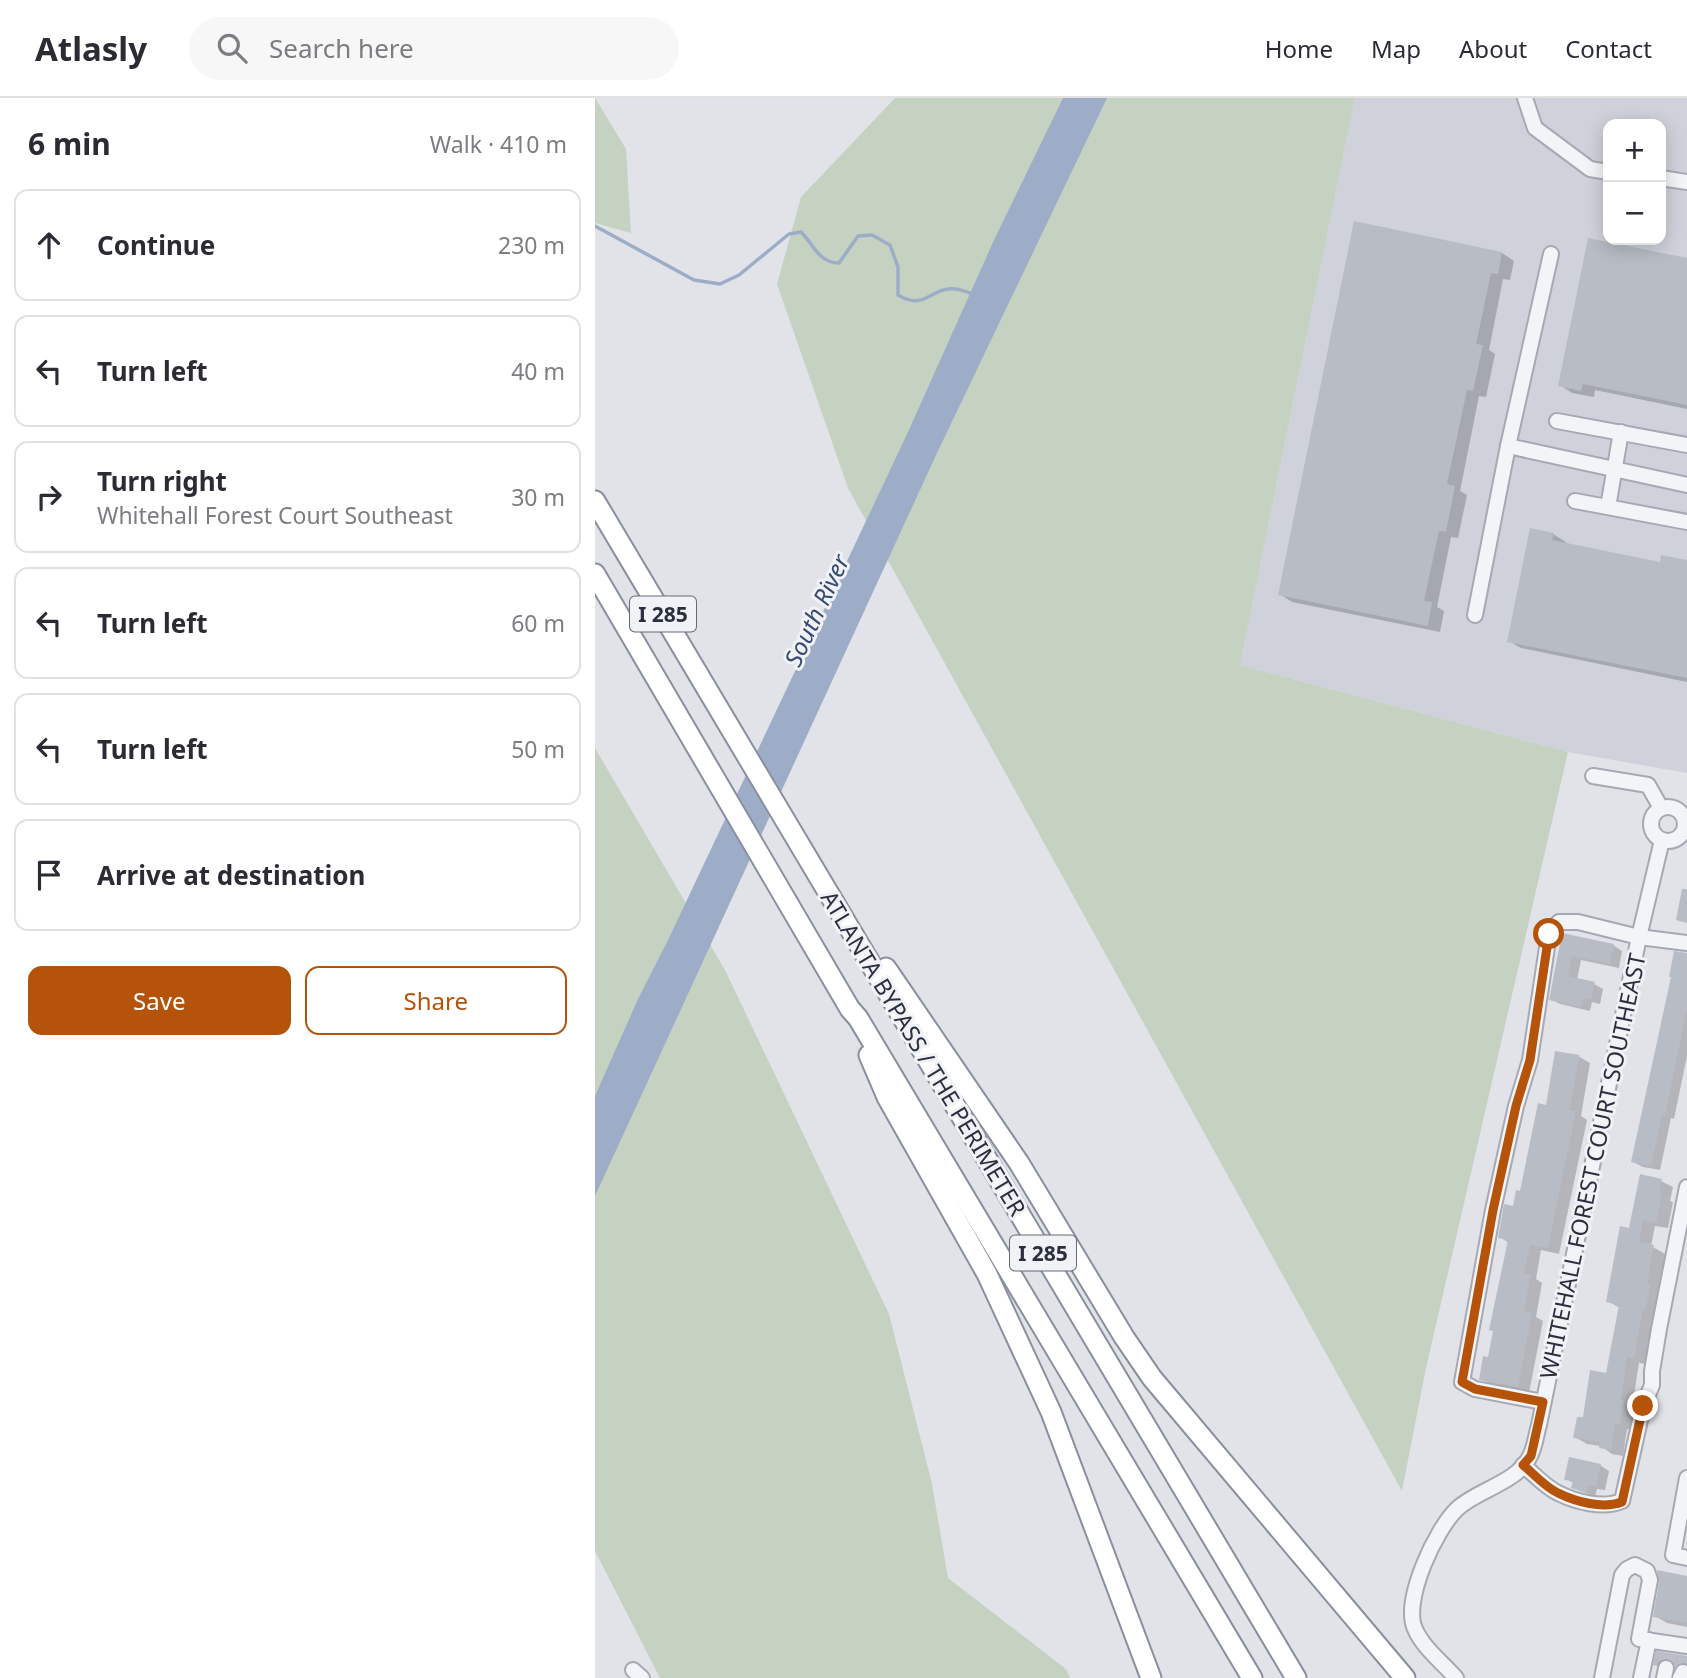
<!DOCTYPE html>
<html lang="en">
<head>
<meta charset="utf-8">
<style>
	body { margin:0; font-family:"Noto Sans",sans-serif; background:#f7f7f7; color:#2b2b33 }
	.controls { position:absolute; right:21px; top:21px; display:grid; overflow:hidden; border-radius:14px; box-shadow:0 4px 18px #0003 }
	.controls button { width:63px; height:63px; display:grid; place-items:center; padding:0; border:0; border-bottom:2px solid #e1e1e2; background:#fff; color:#2b2b33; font:35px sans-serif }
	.stop { position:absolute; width:21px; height:21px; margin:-16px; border:5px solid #b45309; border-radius:50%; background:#fff }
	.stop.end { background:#b45309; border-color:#fff; box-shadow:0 2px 7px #0008 }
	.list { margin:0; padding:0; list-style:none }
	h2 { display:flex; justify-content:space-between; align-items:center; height:91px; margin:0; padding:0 28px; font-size:30px }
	h2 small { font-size:23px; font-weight:400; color:#7c7c81 }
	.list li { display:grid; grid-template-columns:46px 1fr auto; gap:21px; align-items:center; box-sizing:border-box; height:112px; margin:0 14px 14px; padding:0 14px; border:2px solid #e1e1e2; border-radius:14px }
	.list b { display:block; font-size:26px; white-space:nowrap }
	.list p { margin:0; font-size:23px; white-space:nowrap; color:#7c7c81 }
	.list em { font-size:23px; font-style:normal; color:#7c7c81 }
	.actions { display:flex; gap:14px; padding:21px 28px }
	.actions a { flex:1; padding:16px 0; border:2px solid #b45309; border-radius:14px; text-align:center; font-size:24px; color:#b45309 }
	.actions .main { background:#b45309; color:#fff }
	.icon { flex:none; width:38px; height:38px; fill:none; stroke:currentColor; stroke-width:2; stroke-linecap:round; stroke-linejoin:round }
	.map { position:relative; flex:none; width:1092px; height:1580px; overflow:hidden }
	header { display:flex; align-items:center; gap:42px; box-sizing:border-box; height:98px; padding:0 35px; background:#fff; border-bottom:2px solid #e1e1e2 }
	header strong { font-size:33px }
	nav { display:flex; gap:38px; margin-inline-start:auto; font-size:24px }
	.search { width:490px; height:63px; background:#f7f7f7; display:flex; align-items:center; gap:18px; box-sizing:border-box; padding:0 24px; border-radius:38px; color:#7c7c81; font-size:26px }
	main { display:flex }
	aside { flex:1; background:#fff }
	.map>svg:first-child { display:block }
	.built { fill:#cfd2db; fill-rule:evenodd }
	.green { fill:#c5d2c2 }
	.water { fill:#9eadc7 }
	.shadow { fill:#0003 }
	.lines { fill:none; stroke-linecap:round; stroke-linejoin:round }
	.stream { stroke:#9eadc7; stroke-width:3.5 }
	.building { fill:#b8bcc5 }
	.minor-tunnel { stroke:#bcbfc7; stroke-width:14; stroke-dasharray:14 7; stroke-linecap:butt }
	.minor-casing { stroke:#a6a9b3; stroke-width:18 }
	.highway-casing { stroke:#898f9f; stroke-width:23 }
	.minor { stroke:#f3f4f7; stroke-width:14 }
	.highway { stroke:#fff; stroke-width:19 }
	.route { stroke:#b45309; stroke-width:9 }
	.labels { text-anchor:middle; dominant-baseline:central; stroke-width:6; stroke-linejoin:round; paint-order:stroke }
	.shield { fill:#f0f2f6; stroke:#656a77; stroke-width:2 }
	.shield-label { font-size:21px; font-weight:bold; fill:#2a2f40 }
	.street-label { font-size:23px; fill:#2a2f40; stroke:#f0f2f6 }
	.water-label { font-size:24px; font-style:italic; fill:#364a72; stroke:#f0f2f6 }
</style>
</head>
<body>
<header>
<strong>Atlasly</strong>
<div class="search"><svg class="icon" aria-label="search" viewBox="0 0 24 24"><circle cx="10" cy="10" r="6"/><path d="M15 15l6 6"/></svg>Search here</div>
<nav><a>Home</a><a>Map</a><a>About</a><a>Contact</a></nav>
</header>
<main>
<aside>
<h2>6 min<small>Walk · 410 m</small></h2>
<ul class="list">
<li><svg class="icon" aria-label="ahead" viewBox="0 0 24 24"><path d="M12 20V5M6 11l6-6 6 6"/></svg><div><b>Continue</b></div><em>230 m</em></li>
<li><svg class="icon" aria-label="left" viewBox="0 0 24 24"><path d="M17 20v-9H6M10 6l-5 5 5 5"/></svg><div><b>Turn left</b></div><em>40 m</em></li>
<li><svg class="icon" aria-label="right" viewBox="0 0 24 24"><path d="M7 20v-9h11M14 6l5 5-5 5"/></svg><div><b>Turn right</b><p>Whitehall Forest Court Southeast</p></div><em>30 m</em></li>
<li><svg class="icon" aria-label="left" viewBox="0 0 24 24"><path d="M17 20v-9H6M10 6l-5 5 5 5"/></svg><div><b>Turn left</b></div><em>60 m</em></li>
<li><svg class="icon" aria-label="left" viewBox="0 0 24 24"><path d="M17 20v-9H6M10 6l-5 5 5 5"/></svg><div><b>Turn left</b></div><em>50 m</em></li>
<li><svg class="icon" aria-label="arrive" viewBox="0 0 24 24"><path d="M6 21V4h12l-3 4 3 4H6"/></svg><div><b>Arrive at destination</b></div></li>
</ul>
<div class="actions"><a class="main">Save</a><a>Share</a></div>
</aside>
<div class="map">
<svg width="1092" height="1580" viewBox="0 0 1092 1580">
	<rect width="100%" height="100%" fill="#e1e3e9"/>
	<path class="built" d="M760 0H1092V675L973 654 645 567ZM1013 26H1066V142H1013Z"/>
	<g class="green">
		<polygon points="0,0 31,51 36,135 0,125"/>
		<polygon points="300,0 760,0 645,567 973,654 831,1270 807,1393 253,390 182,186 206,99"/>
		<polygon points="0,650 130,872 294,1216 337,1386 353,1480 471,1571 475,1580 65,1580 0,1453"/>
	</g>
	<polygon class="water" points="468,0 512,0 342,355 0,1098 0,998 43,901 74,840 313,334 399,142"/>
	<g class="shadow">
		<polygon points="761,125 907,155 919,163 915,182 908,181 894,252 900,256 891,299 884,298 865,393 872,397 863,440 856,439 842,509 849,513 845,534 697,504 685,496"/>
		<polygon points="1092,162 1092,311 1000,292 999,299 977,295 965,287"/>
		<polygon points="958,436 971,444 970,447 1066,466 1092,464 1092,584 926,550 914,543"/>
		<polygon points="969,838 1018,847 1027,853 1024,870 986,862 982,882 999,886 1008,891 1005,906 997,904 995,913 965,906 956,901"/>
		<polygon points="1092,857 1092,958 1079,1021 1076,1020 1065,1072 1048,1069 1038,1064 1078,879"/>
		<polygon points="983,958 995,965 986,1018 992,1022 964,1156 946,1152 941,1181 947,1185 941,1219 948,1223 934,1295 898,1288 886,1281 895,1261 914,1145 905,1139 926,1095 952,1009"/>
		<polygon points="1066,1083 1078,1089 1075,1103 1078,1104 1073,1130 1060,1128 1056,1148 1070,1156 1063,1193 1066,1195 1062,1217 1059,1216 1050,1266 1044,1265 1037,1310 1040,1311 1037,1332 1032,1331 1028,1358 1017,1356 1006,1348 992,1346 980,1339 1013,1277 1025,1210 1013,1203 1035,1132"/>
		<polygon points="1005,1367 1014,1373 1010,1392 1002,1391 1000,1399 978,1389 979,1385 971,1381"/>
		<polygon points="1092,1480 1092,1529 1072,1525 1060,1518"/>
		<polygon points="1063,1555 1092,1561 1092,1565 1084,1569 1076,1561 1063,1568 1060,1566"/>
	</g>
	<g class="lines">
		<path class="stream" d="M0 128 99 182 125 186 144 177 194 136 206 134C219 147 224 165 244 165L263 138 277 137 295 147 303 169V197C328 212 334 193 353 191 360 190 370 193 377 196"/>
	</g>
	<g class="building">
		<polygon points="759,123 907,154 903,176 896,175 881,246 888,247 878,293 872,292 852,386 860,388 851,434 844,433 829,503 837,504 833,528 683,497"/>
		<polygon points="993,140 1092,160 1092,307 988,286 986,293 963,288"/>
		<polygon points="935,430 959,435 957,442 1065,464 1066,457 1092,462 1092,580 912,544"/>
		<polygon points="1087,791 1092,791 1092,825 1081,822"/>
		<polygon points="967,835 1019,846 1015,866 977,858 973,878 1000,884 996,902 988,900 986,909 954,902"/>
		<polygon points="1079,853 1092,855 1092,911 1070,1017 1067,1016 1056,1068 1036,1064 1076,879 1074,879"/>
		<polygon points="960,953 984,957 975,1012 981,1013 953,1150 935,1147 929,1175 936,1176 929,1213 937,1215 923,1289 884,1282 888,1258 893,1259 898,1233 894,1232 913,1142 903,1140 909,1106 918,1108 921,1092 925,1093 943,1005 951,1007"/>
		<polygon points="1045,1076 1067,1081 1064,1096 1067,1096 1061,1125 1048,1122 1044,1144 1059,1147 1052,1186 1055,1187 1051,1212 1048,1211 1039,1261 1032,1259 1026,1302 1029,1303 1025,1327 1020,1326 1016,1352 1004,1350 1005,1344 978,1340 982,1319 988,1319 995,1272 1011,1275 1024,1207 1011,1204 1025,1128 1034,1130"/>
		<polygon points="974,1359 1006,1366 1001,1388 993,1387 991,1395 976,1390 978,1383 969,1382"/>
		<polygon points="1062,1472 1092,1478 1092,1525 1058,1519 1064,1484"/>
		<polygon points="1061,1553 1092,1558 1092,1565 1087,1565 1080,1569 1078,1563 1072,1561 1064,1563 1062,1568 1058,1567"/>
	</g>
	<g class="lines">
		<g class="minor-tunnel">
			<polyline points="1071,1570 1074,1554"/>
			<polyline points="1088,1574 1091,1558"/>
		</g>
		<g class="minor-casing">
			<g id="minor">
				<polyline points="930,0 940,30 995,71 1013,74"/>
				<polyline points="1066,80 1092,84"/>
				<polyline points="962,323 1092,347"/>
				<polyline points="913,348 1092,387"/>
				<polyline points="980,403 1092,424"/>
				<polyline points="1013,409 1026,334"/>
				<polyline points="880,517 913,348 956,156"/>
				<polyline points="998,678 1053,687 1066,710"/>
				<circle cx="1073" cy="726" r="17"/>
				<polyline points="948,1304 880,1291 867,1284 898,1112 921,1008 935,962 954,836 964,824 983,824 1044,839 1092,845"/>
				<path d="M928 1367C939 1376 950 1389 963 1395 981 1404 1008 1411 1027 1403L1048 1309 1057 1287V1273L1064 1231 1092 1089"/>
				<polyline points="1092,1380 1078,1457 1092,1460"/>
				<polyline points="38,1572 47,1580"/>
				<path d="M861 1580C848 1565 828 1550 820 1531 807 1503 841 1430 863 1410 884 1391 922 1385 935 1358 940 1349 941 1337 944 1327L1044 839 1067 742"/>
				<polyline points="1007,1580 1027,1477 1032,1471 1040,1467 1052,1473 1055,1482 1044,1541 1092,1548"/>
				<polyline points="1046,1580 1054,1542"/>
				<polyline points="1069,1580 1071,1570"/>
				<polyline points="1085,1580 1088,1574"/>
			</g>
		</g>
		<g class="highway-casing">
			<g id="highway">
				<polyline points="0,403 701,1580"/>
				<polyline points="0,476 255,911 263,920 657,1580"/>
				<polyline points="291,870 424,1065 529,1239 557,1280 810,1580"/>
				<polyline points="274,957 292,999 392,1176 456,1314 556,1580"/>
			</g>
		</g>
		<use href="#minor" class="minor"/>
		<use href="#highway" class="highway"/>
	</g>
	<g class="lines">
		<path class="route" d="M954 836 935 962 921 1008 898 1112 867 1284 880 1291 948 1304 936 1358 928 1367C939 1376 950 1389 963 1395 981 1404 1008 1411 1027 1404L1048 1308"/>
	</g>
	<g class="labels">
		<g class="shield">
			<rect x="35" y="498.5" width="66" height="35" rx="5"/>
			<rect x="415" y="1137.5" width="66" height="35" rx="5"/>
		</g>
		<g class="shield-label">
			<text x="68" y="516">I 285</text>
			<text x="448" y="1155">I 285</text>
		</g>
		<g class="street-label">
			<text transform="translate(329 955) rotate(59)">ATLANTA BYPASS / THE PERIMETER</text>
			<text transform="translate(997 1068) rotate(-78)">WHITEHALL FOREST COURT SOUTHEAST</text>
		</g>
		<g class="water-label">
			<text transform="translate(221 512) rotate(-65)">South River</text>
		</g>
	</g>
</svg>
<div class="controls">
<button>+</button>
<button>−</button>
</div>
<div class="stop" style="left:954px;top:836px"></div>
<div class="stop end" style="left:1048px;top:1308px"></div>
</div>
</main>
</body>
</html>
